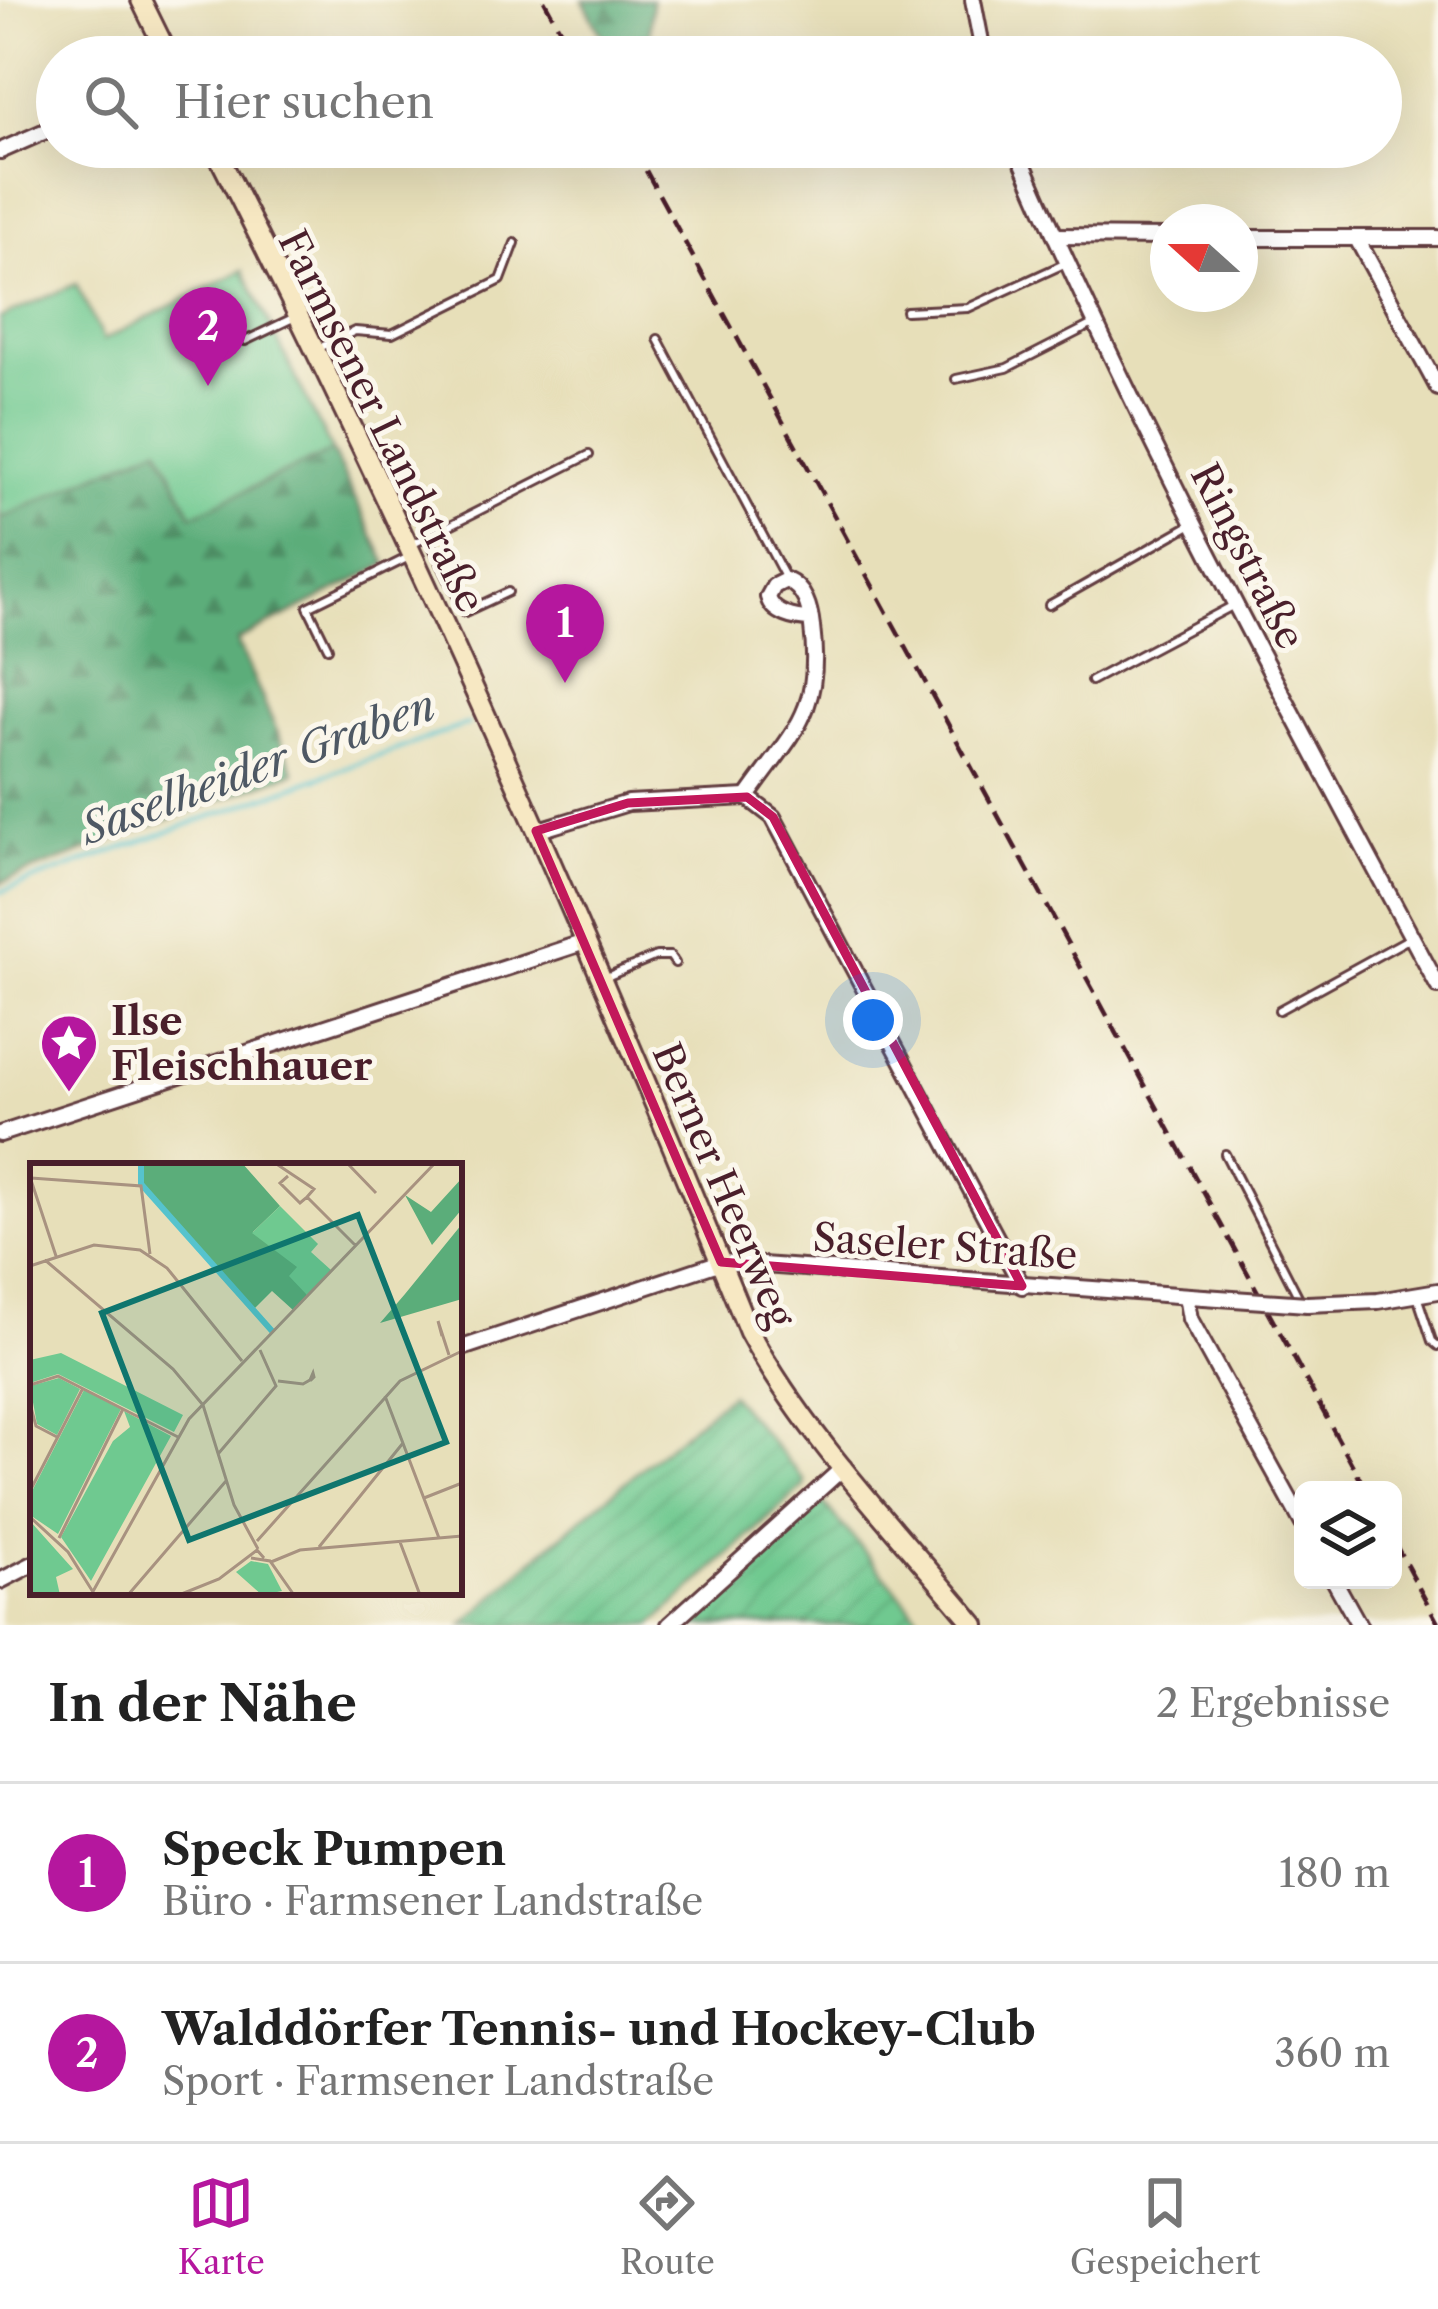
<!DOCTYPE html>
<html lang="de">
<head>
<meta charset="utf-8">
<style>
	body { margin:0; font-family:"Libre Caslon Text",serif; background:#f2f2f2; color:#222 }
	.controls { position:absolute; right:36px; bottom:36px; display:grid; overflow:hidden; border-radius:18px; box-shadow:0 12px 48px #0002 }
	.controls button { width:108px; height:108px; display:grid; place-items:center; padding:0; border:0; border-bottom:3px solid #e0e0e0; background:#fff; color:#222; font:60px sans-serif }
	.compass { position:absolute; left:1150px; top:204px; width:108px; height:108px; border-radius:50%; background:#fff; box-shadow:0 12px 48px #0002; rotate:291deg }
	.you { position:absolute; left:873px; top:1020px; width:42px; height:42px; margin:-30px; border:9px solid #fff; border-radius:50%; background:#1a73e8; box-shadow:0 0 0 18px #1a73e833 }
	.badge { display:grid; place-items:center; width:78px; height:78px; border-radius:50%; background:#b5179e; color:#fff; font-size:39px; font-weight:700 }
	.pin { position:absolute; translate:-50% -99px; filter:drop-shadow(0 3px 6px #0008) }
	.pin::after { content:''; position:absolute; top:63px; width:42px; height:36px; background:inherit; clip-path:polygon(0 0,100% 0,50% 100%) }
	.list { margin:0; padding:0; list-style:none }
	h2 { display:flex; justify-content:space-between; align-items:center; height:156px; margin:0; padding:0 48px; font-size:51px }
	h2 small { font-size:39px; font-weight:400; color:#767676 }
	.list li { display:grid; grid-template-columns:78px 1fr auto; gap:36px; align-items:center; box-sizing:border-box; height:180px; padding:0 48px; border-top:3px solid #e0e0e0 }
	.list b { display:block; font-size:45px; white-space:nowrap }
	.list p { margin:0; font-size:39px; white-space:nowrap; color:#767676 }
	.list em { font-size:39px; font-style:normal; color:#767676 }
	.icon { flex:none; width:66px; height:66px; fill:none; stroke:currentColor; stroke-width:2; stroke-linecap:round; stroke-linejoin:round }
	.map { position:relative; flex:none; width:1438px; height:1625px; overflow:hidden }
	.search { position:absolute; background:#fff; box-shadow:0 12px 48px #0002; left:36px; right:36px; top:36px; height:132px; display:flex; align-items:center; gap:30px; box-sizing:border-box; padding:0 42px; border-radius:66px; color:#767676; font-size:45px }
	.sheet { height:516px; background:#fff }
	nav { display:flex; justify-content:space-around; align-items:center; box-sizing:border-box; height:168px; border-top:3px solid #e0e0e0; background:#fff; font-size:33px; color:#767676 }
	nav a { display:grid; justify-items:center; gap:6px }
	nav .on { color:#b5179e }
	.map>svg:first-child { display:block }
	.forest { fill:url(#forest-firs); stroke:#526652; stroke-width:3 }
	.garden { fill:url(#garden-furrows); stroke:#5c745e; stroke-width:3 }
	.pitch { fill:#6fc990; stroke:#5c745e; stroke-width:3 }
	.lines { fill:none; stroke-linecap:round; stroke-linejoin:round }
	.stream { stroke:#56c3cd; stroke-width:4.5 }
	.service-casing { stroke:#623c40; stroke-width:12 }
	.minor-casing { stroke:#623c40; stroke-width:20 }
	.secondary-casing { stroke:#623c40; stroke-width:24 }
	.service { stroke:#fff; stroke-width:6 }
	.minor { stroke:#fff; stroke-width:14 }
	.secondary { stroke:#f7e8c3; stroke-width:18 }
	.rail { stroke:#4a1f2b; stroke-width:4.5; stroke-dasharray:18 9; stroke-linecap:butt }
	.minor-bridge-casing { stroke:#623c40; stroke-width:20; stroke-linecap:butt }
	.minor-bridge { stroke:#fff; stroke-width:14 }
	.marked { fill:none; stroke:#c2185b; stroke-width:9; stroke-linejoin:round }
	.labels { text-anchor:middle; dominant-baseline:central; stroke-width:10; stroke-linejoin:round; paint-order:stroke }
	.street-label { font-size:39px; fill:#4a1f2b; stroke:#fbf7ec }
	.poi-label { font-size:39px; font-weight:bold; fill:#4a1f2b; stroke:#fbf7ec; text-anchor:start }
	.water-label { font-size:42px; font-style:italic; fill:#4e5864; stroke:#fbf7ec }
	.inset-river { fill:none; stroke:#56c3cd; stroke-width:6 }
	.inset-road { fill:none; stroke:#a89280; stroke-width:3 }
	.view { fill:#0f766e; fill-opacity:0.15; stroke:#0f766e; stroke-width:6 }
	.inset-edge { fill:none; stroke:#4a1f2b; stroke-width:6 }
</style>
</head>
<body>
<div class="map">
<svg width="1438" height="1625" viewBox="0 0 1438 1625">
	<defs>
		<pattern id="forest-firs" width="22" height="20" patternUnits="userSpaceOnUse" patternTransform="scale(3)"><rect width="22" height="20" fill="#5bad7a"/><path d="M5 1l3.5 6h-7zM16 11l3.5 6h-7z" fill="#4d8c64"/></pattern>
		<pattern id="garden-furrows" width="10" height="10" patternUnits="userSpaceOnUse" patternTransform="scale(3)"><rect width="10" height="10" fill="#6fc990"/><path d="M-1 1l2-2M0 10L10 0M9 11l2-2" fill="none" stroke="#62ac7c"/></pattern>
	</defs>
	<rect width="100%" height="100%" fill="#fbf7ec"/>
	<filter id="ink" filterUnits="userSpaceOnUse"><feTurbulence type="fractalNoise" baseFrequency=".00833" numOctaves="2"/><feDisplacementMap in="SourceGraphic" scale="24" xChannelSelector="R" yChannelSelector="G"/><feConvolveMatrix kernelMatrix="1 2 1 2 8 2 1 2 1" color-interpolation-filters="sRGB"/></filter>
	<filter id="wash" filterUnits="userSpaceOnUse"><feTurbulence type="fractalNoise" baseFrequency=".004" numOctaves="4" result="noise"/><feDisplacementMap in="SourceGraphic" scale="48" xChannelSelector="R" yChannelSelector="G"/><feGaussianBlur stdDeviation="2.7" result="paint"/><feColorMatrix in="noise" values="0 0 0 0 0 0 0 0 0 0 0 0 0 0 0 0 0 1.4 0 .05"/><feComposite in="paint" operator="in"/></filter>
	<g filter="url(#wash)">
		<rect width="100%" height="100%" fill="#e7dfb9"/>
		<g class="forest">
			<polygon points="583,0 652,0 648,57 613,57"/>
			<polygon points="160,446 192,515 332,451 387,564 237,641 295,772 0,883 0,519"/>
		</g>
		<g class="garden">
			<polygon points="730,1394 805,1481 804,1486 652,1625 464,1625 539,1554"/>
			<polygon points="823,1502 926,1625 683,1625"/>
		</g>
		<polygon class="pitch" points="243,270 332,451 192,515 159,446 0,519 0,318 76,284 103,340"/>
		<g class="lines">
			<polyline class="stream" points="0,892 468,724"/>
		</g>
	</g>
	<g filter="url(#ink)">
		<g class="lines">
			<g class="service-casing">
				<g id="service">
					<polyline points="906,311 968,308 1064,264"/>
					<polyline points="658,339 785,577"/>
					<polyline points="245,341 293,318"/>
					<polyline points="317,349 355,331 392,334 501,280 515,243"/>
					<polyline points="956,379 1007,368 1093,324"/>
					<polyline points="428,537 465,612 508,592"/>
					<polyline points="411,545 589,455"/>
					<polyline points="1049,605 1192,524"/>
					<polyline points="328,648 308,607 409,557"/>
					<polyline points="1091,681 1234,605"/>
					<polyline points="604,978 656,956 670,956 675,963"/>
					<polyline points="1279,1010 1412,937"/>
					<polyline points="1225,1154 1300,1300"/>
					<polyline points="1417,1296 1432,1341 1438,1346"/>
				</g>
			</g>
			<g class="minor-casing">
				<g id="minor">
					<polyline points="973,0 984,57"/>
					<path d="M1016 147C1140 435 1290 710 1438 986"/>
					<polyline points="0,151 57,126"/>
					<polyline points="1055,236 1168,237"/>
					<polyline points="1240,238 1438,238"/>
					<polyline points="1357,239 1438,388"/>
					<path d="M747 797C793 731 823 712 812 627 810 608 805 588 786 580L774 586 768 597C772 614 795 619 811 619"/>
					<polyline points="536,831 628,803 747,797 773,817 1022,1286"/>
					<polyline points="0,1134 585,942"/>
					<polyline points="1186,1296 1190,1319 1303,1524"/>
					<polyline points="1307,1304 1378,1301 1438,1291"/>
					<polyline points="459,1349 721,1262 1204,1297"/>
					<polyline points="1334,1580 1359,1625"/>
					<polyline points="0,1581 33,1564"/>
					<polyline points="669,1625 844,1467"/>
				</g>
			</g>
			<g class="secondary-casing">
				<g id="secondary">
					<polyline points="141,0 169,57"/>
					<path d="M214 147C411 533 586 931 749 1332 807 1439 898 1532 975 1625"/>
				</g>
			</g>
			<use href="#service" class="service"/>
			<use href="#minor" class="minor"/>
			<use href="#secondary" class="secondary"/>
			<g class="rail">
				<polyline points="544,0 575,57"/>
				<polyline points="633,147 1366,1490"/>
				<polyline points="1393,1540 1438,1623"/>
			</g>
			<g class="minor-bridge-casing">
				<polyline id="minor-bridge" points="1204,1297 1307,1304"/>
			</g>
			<use href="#minor-bridge" class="minor-bridge"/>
		</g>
	</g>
	<path class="marked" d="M747 797 773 817 1022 1286 721 1262 536 831 628 803Z"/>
	<defs>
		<g id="sight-pin" transform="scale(3)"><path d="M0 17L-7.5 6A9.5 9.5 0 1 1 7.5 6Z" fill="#b5179e" stroke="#fbf7ec"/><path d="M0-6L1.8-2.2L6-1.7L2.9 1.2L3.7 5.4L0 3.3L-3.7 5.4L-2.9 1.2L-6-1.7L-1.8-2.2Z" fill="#fff"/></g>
	</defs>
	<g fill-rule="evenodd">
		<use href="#sight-pin" x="69" y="1043"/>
	</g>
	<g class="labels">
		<g class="street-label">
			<text transform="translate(382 421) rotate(64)">Farmsener Landstraße</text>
			<text transform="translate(1248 556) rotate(63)">Ringstraße</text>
			<text transform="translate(724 1185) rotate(67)">Berner Heerweg</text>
			<text transform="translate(945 1246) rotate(4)">Saseler Straße</text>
		</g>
		<g class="poi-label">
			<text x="111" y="1021">Ilse<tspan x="111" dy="45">Fleischhauer</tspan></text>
		</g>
		<g class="water-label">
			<text transform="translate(258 767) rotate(-20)">Saselheider Graben</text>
		</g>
	</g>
	<g transform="translate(30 1163)">
		<rect width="432" height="432" fill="#e7dfb9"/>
		<path d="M110 0H212L250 43 223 69 268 104 277 132 263 147 242 128 225 145 109 22ZM432 15V46L402 82 375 32 401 49ZM432 61V136L350 160 375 131Z" fill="#5bad7a"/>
		<path d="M221 398 238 401 252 428 232 432 206 409Z" fill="#6fc990"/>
		<path d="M31 190 153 252 144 269 28 211 0 220V197ZM29 215 50 226 27 272 7 261 0 223ZM54 227 91 246 28 371 0 352V332ZM94 248 141 273 61 418 31 374 83 278 100 264ZM0 358 43 406 26 414 30 432H0Z" fill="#6fc990"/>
		<path d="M250 43 288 81 281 89 301 107 277 132 259 113 267 104 222 70Z" fill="#6fc990"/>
		<path class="inset-river" d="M111 0V21L242 168"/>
		<path class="inset-road" d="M245 0 284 26 277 34M317 0 346 30M258 13 250 20 270 40 277 34 325 82M0 14 26 93M1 15 111 23 120 91M15 97 143 206 173 242 204 342 228 386M0 103 64 82 110 87 137 105 212 198M412 173 408 158 419 192M248 218 273 221 280 217H281L284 214 283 210 280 217M0 222 28 213 148 274M355 233 409 375M0 241 6 263 27 274M188 291 246 223 230 187M0 328 53 225M394 335 432 320M0 354 38 389 63 429 52 432M29 375 93 246M227 378 370 218 432 188M370 379 390 432M289 384 373 280M221 395 240 398 264 432M241 399 270 387 432 373M61 432 159 256 405 0M98 432 196 318M149 432 189 416 227 387 234 395"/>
		<path class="view" d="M328 52 416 279 159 377 72 150Z"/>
		<rect width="432" height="432" class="inset-edge"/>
	</g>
</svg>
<div class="controls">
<button><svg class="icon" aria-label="layers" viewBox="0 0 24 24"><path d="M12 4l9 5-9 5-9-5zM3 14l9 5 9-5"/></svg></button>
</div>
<svg class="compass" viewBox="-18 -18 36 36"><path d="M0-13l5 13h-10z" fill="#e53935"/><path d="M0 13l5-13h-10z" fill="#767676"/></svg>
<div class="you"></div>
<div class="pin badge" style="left:565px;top:683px">1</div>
<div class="pin badge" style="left:208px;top:386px">2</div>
<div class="search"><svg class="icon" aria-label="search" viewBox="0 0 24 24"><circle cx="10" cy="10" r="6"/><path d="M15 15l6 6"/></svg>Hier suchen</div>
</div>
<section class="sheet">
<h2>In der Nähe<small>2 Ergebnisse</small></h2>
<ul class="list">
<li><span class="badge">1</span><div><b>Speck Pumpen</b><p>Büro · Farmsener Landstraße</p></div><em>180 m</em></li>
<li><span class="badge">2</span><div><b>Walddörfer Tennis- und Hockey-Club</b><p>Sport · Farmsener Landstraße</p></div><em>360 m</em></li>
</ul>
</section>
<nav>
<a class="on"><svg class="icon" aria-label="map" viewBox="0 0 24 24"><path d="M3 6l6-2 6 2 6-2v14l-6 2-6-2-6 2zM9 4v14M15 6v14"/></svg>Karte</a>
<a><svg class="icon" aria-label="directions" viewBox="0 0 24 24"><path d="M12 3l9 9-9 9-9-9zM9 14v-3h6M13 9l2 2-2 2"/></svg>Route</a>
<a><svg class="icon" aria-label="saved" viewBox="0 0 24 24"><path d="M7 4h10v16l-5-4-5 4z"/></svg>Gespeichert</a>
</nav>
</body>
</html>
